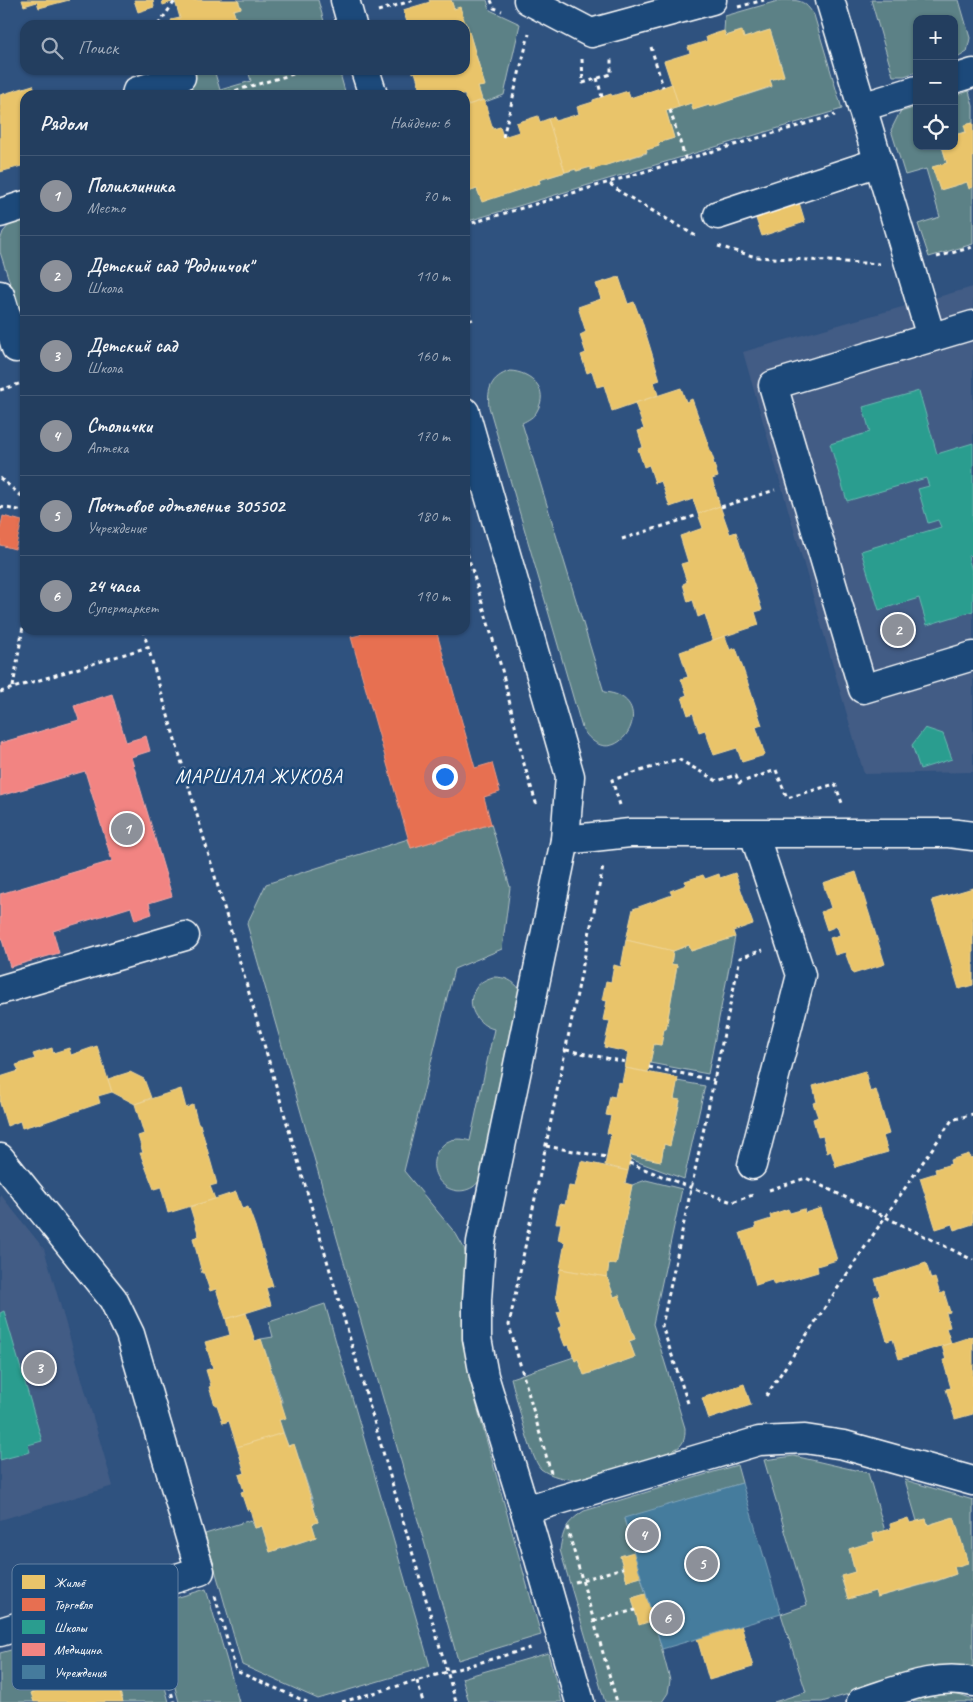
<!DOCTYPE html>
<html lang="ru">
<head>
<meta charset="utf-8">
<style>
	body { margin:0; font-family:Caveat,sans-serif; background:#2b4565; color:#f1f3f6 }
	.controls { position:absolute; right:15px; top:15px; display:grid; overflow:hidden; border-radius:10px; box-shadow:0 1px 4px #0004 }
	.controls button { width:45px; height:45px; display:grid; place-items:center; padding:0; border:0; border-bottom:1px solid #405774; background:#233e5f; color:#f1f3f6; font:25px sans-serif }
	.you { position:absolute; left:444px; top:776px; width:18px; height:18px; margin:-12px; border:4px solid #fff; border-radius:50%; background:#1a73e8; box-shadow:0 0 0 8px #1a73e833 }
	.badge { display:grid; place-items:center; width:32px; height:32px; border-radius:50%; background:#8c9099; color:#fff; font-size:16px; font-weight:700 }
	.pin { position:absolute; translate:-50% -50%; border:2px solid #fff; box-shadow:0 1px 5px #0006 }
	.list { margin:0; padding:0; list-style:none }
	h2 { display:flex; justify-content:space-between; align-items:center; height:65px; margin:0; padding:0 20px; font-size:21px }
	h2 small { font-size:16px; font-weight:400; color:#a3aebd }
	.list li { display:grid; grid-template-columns:32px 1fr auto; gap:15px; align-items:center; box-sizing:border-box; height:80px; padding:0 20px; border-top:1px solid #405774 }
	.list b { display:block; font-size:19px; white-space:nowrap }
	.list p { margin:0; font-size:16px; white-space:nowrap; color:#a3aebd }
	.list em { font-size:16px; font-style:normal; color:#a3aebd }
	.icon { flex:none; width:28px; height:28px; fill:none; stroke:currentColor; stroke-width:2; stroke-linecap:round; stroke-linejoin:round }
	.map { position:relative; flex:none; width:973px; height:1702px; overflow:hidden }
	.search { position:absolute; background:#233e5f; box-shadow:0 1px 4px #0004; left:20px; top:20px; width:450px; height:55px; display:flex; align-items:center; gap:12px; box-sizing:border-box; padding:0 18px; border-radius:15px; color:#a3aebd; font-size:19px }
	.panel { position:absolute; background:#233e5f; box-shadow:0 1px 4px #0004; left:20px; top:90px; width:450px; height:545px; border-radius:15px }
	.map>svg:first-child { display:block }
	.built { fill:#425c85 }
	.green { fill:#5c8186; stroke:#aec0c2 }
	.homes { fill:#e9c46a; stroke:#f0d697 }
	.shops { fill:#e76f51; stroke:#ee9a85 }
	.schools { fill:#2a9d8f; stroke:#6abab1 }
	.health { fill:#f28482; stroke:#f6a9a8 }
	.public { fill:#457b9d; stroke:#7da3ba }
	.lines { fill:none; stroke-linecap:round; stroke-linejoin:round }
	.minor-casing { stroke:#fff; stroke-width:31 }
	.path { stroke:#fff; stroke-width:3; stroke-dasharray:4 4; stroke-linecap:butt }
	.minor { stroke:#1f4a7a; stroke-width:28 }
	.labels { text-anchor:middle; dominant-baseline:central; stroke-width:5; stroke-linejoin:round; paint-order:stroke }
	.quarter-label { font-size:20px; letter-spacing:1px; fill:#fff; stroke:#1f4a7a }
	.key { fill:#1f4a7a; stroke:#6280a2; stroke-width:1 }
	.key-label { font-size:14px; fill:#fff }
</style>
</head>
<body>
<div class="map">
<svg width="973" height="1702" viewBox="0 0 973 1702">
	<rect width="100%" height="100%" fill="#2f527f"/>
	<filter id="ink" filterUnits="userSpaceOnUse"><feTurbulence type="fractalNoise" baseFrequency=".02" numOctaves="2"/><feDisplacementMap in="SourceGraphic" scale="10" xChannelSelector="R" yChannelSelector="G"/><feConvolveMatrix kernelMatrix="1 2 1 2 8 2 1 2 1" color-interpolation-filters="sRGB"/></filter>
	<g filter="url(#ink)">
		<g class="built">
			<polygon points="973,287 973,772 864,774 743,352"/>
			<polygon points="0,1194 44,1249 113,1486 0,1520"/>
		</g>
		<g class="green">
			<polygon points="238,0 318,0 325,25 238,25 233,10 241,8"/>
			<polygon points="451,0 487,0 490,10 520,24 504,95 485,102 484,100 482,100 478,87 485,85 479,69 480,69 467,25 454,9"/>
			<path d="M781 0C800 0 804 0 814 15L842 109 465 222V193L477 189 482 201 540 183 539 180 576 169 577 171 591 167 592 169 647 153 646 150 659 146 658 143 674 138 666 111 691 103 693 110 709 105 710 106 772 87 770 80 784 75 770 30 744 38 741 31 726 36 724 31 725 16Z"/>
			<polygon points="871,0 959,0 970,38 967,52 954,60 954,19 917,19 917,72 904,76 893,76"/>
			<polygon points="186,70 214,70 220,90 251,81 248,70 339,70 346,95 193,95"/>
			<polygon points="969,91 973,106 973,123 965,125 966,132 954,135 954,96"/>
			<polygon points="917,107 917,146 942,146 947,163 933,167 940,190 967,182 969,188 973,187 973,244 929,257 918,224 940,217 926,169 905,175 891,130 900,112"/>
			<polygon points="25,217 25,314 17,305 0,252 0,241 3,232 10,224"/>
			<path d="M510 371C531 372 550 389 537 411 534 417 528 420 522 423L604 692C665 697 614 782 582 728L489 407C487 389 491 377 510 371Z"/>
			<polygon points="491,824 510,887 502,949 454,969 404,1171 456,1234 464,1248 467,1261 464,1281 464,1346 471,1385 541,1635 458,1660 247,924 266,884 408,839 411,848"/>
			<polygon points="735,937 708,1074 650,1063 654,1044 661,1045 664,1029 666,1029 677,965 671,964 673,951 689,945 691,951"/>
			<path d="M493 977C505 977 513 980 520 990L481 1179C479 1181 476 1185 473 1187 446 1203 418 1166 444 1144 451 1138 461 1138 470 1141L494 1029C477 1025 464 1005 476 988 480 982 486 979 493 977Z"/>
			<polygon points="677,1081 705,1086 684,1179 630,1159 631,1155 661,1161 664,1144 670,1145 680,1101 674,1099"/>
			<path d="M646 1180 682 1189 653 1324 685 1428C685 1435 685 1441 680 1446 673 1454 591 1478 578 1479 566 1480 550 1476 541 1469 530 1458 516 1396 511 1378L574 1357 575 1361 578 1359 585 1375 635 1357 629 1341 635 1339 619 1296 614 1297 607 1277 609 1263 616 1264 632 1185Z"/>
			<polygon points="325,1304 430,1666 318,1699 242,1665 205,1534 251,1520 255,1528 262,1526 270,1552 316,1537 312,1524 318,1522 313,1506 314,1505 294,1444 288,1446 279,1420 282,1401 261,1339 273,1337 269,1322"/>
			<polygon points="794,1456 868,1473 885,1531 873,1534 875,1541 849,1549 855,1572 841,1577 848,1599 875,1591 877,1597 937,1581 956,1574 954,1567 967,1563 954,1517 928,1525 926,1519 917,1521 905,1480 973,1500 973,1669 960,1666 942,1666 822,1702 774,1702 806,1692 781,1614 807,1605 764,1460"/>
			<path d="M737 1465 742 1483 624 1519 634 1552 620 1556 627 1581 641 1577 646 1594 632 1598 639 1624 654 1620 670 1680 668 1693 662 1702H605L560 1550C563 1529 567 1522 584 1511Z"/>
			<polygon points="206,1589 239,1702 179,1702 152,1605"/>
			<polygon points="145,1613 169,1702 123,1702 112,1668 97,1672 96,1668 81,1672 70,1634"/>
			<polygon points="51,1639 63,1678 47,1684 48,1687 32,1693 34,1702 0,1702 0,1653"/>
			<polygon points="548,1653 562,1702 469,1702 462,1678"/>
			<polygon points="947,1691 973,1700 973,1702 913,1702 922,1695"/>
		</g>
		<g class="homes">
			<polygon points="22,0 69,0 39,8 37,2 24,6"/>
			<polygon points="134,0 153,0 154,7 138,12"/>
			<polygon points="162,0 238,0 241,8 233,10 238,25 173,25 171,20 180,18 175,1 163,5"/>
			<polygon points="429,0 451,0 454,9 460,7 466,26 467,25 485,86 478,87 482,100 465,106 465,95 430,95 428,89 421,91 415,72 413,73 412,70 465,70 465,25 408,25 403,10 430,2"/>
			<polygon points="770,30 784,76 770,80 772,86 710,107 709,105 693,110 691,103 679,107 664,61 690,53 688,47 707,41 706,37 714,34 724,31 726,36 742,31 744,38"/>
			<polygon points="672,84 679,107 666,111 674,138 658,143 659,146 646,150 647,152 591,170 591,167 576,171 576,169 565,172 548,119 554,117 555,121 579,114 577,107 593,102 593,100 611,94 612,96 628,91 630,98"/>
			<polygon points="33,85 37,95 25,95 25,165 0,172 0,95"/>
			<polygon points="484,100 493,129 500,127 503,137 519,132 516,123 538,116 540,122 548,119 565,172 539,180 540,183 482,202 477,189 465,193 465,106"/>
			<polygon points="973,123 973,187 969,189 967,182 940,190 932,167 947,163 942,146 954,146 954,135 966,132 964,125"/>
			<polygon points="798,199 805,222 762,236 754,213"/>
			<polygon points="619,277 628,304 634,302 640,318 641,318 660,380 654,382 658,395 612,411 604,385 597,387 592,371 587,373 581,355 586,353 580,335 586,332 578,307 601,299 596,284"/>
			<polygon points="681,388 686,402 692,399 714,461 713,461 718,477 712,479 720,506 698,514 693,499 670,507 661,481 655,483 649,465 644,467 638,449 643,447 638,431 644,429 635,403"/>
			<polygon points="720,506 730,534 736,532 741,548 742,548 762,610 755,612 759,625 713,640 705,614 698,617 693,600 688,602 683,584 687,582 681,564 688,562 680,536 703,528 698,514"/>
			<polygon points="725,636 730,650 736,648 762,725 756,727 765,755 742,762 737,748 714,755 705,730 699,732 693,713 688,715 682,697 687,695 681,679 688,677 680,652"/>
			<polygon points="856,872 885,964 853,974 845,952 835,955 830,938 840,935 837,926 827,930 821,912 831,908 823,883"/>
			<polygon points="735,873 753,924 733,931 735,937 691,951 689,945 673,951 626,940 633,909 672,895 670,891 686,885 685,881 703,875 705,879 719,874 720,878"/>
			<polygon points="973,888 973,985 959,989 932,900"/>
			<polygon points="626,940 673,951 671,964 677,965 666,1029 664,1029 661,1045 654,1044 648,1072 625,1068 628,1052 604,1047 610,1021 603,1020 607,1001 602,1000 606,981 611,982 614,965 621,967"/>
			<polygon points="97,1046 112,1092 98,1096 100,1103 39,1124 39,1123 22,1128 20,1121 7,1126 0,1103 0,1077 19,1071 16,1065 35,1059 33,1054 52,1048 53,1053 69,1048 71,1055"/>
			<polygon points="625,1068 678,1078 674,1099 680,1100 670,1146 664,1144 661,1161 631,1155 628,1171 605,1165 611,1134 607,1133 611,1116 606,1115 610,1096 615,1097 618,1082 622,1083"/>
			<polygon points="865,1071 870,1092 876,1090 889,1134 883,1136 888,1152 836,1167 831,1151 827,1153 823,1136 818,1137 813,1119 818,1117 813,1103 817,1102 813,1086"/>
			<polygon points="130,1072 144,1079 151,1098 135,1104 112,1092 108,1079"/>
			<polygon points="181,1089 186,1108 193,1105 198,1124 200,1124 217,1184 210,1186 215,1199 168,1213 161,1187 154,1189 140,1153 143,1153 138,1136 144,1134 135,1104"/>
			<polygon points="969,1154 970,1158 973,1157 973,1224 954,1230 952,1224 936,1229 920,1178 936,1173 935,1169 951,1164 950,1160"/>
			<polygon points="581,1161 628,1171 625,1183 632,1185 616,1265 609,1263 607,1277 560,1269 565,1242 558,1240 561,1223 556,1223 560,1204 565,1205 569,1186 575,1187"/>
			<polygon points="236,1192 242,1209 248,1207 255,1226 273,1286 266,1288 271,1305 226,1319 216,1289 210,1291 204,1273 202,1273 193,1238 199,1236 190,1207"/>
			<polygon points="821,1208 837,1260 817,1266 818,1272 774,1285 772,1280 756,1285 740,1233 756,1228 755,1224 771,1219 770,1215 788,1209 790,1213 804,1209 805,1213"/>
			<polygon points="926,1263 931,1279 935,1278 940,1294 944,1292 950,1312 946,1313 950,1327 946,1328 951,1343 899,1359 893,1339 887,1341 874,1297 880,1295 875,1279"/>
			<polygon points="560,1269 607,1277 614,1297 619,1295 635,1339 629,1341 635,1357 584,1375 578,1359 575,1361 569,1345 565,1346 558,1328 562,1326 557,1312 561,1311 556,1296"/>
			<polygon points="246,1313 255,1341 261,1339 286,1418 279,1420 283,1433 237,1447 229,1421 223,1423 217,1405 215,1405 209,1387 211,1386 206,1370 213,1368 205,1342 230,1335 226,1319"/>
			<polygon points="973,1336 973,1414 955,1419 946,1389 951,1388 943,1360 946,1360 942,1346"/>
			<polygon points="744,1384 751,1405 709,1419 702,1398"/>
			<polygon points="283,1433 288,1446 294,1444 318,1522 312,1524 316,1537 270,1552 262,1526 255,1528 250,1509 247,1510 241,1492 244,1491 239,1475 245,1473 237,1447"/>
			<polygon points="954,1517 968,1563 954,1567 956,1574 938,1580 877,1597 875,1591 848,1599 841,1576 855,1572 849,1549 875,1541 873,1534 891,1529 890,1524 908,1518 910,1523 926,1519 928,1525"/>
			<polygon points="634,1552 641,1577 627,1581 620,1556"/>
			<polygon points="646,1594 654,1620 639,1625 632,1598"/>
			<polygon points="741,1625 753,1667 709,1680 697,1638"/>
			<polygon points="112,1667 123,1702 34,1702 31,1693 48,1687 46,1683 63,1678 61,1674 80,1668 81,1672 96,1668 97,1672"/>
		</g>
		<g class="shops">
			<polygon points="3,516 22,521 15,549 0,545 0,529"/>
			<polygon points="363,630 436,630 475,768 492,763 500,792 484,797 491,824 411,848 351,637 360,635"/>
		</g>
		<g class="schools">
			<polygon points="919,391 937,454 973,443 973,555 968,556 973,575 973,611 927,625 919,598 879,610 861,551 941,527 938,520 928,523 918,489 929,486 926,478 847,501 830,444 870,432 863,407"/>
			<polygon points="925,728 943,734 952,759 920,769 912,745"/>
			<polygon points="4,1311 42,1441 28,1445 30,1452 0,1460 0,1313"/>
		</g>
		<polygon class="health" points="112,694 126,742 146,736 150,751 131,757 172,896 149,903 152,914 135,920 131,907 53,931 59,953 10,967 0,933 0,894 112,861 85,771 0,796 0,743 79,720 74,706"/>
		<polygon class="public" points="742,1483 781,1614 662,1649 624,1518"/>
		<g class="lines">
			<g class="minor-casing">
				<g id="minor">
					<polyline points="345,0 352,25"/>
					<polyline points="528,0 591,33 712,0"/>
					<polyline points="830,0 931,337"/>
					<polyline points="365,70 373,95"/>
					<polyline points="954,79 973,73"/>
					<polyline points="136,95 137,91 181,77"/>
					<polyline points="862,107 917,90"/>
					<polyline points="0,213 25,205"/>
					<polyline points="718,215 879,162"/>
					<polyline points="0,295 16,348"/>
					<polyline points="973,325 773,385 863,689 973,656"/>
					<polyline points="465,412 570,776 565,840 481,1242 477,1300 477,1338 484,1376 525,1510 580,1702"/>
					<polyline points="565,840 630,833 949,833 973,836"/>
					<polyline points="0,990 185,936"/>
					<polyline points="0,1158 113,1299 130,1334 200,1571 0,1632"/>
					<polyline points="752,1165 801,975 754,834"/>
					<polyline points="525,1510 759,1441 805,1439 844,1445 973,1481"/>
					<path d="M861 1702C897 1691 935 1673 973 1682"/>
				</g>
			</g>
			<g class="path">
				<polyline points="491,0 494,8 502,11"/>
				<polyline points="738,7 764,0"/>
				<polyline points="378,11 414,0"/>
				<polyline points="158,25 175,1"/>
				<polyline points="651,47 663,87"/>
				<polyline points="582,59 583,83 611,74 611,56"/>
				<polyline points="597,78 602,97"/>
				<polyline points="220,95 307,70"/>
				<polyline points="670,110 686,161"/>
				<polyline points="503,137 529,34"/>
				<polyline points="610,184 622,193 696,236"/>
				<polyline points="465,225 835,115"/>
				<polyline points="718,246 756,257 880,264"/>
				<polyline points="937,257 973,247"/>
				<polyline points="465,304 472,321"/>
				<polyline points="0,390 25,382"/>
				<polyline points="0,478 25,499"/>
				<polyline points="0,507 25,511"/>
				<polyline points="721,507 775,490"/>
				<polyline points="622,539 698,515"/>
				<polyline points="465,546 502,670 524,764 537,806"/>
				<polyline points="143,630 456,1702"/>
				<polyline points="13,687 25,614"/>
				<polyline points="0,692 148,647"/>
				<polyline points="620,805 612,780 678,759 717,781 736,775 739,783 776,770 787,798 835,784 842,803"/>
				<polyline points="566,1050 626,1062"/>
				<polyline points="649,1067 714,1080"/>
				<polyline points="546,1146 606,1157"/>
				<polyline points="629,1163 692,1188 732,1202 753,1195"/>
				<polyline points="769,1190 806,1178 973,1260"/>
				<polyline points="766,1396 885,1217 952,1120 973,1114"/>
				<polyline points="688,1403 662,1326 740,958 763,950"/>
				<polyline points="551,1473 509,1325 603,867 605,866"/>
				<polyline points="567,1527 617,1702"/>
				<polyline points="575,1582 623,1568"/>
				<polyline points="215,1596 236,1671 307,1702"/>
				<polyline points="150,1616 174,1702"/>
				<polyline points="594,1621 635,1610"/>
				<polyline points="62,1643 71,1671"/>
				<polyline points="417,1681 423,1702"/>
				<polyline points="342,1702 534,1647"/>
			</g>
			<use href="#minor" class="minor"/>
		</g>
	</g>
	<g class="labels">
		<g class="quarter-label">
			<text x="259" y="776">МАРШАЛА ЖУКОВА</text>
		</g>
	</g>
	<rect x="12" y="1564" width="166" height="126" rx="8" class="key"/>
	<rect x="22" y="1575" width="23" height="14" fill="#e9c46a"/>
	<rect x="22" y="1598" width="23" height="13" fill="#e76f51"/>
	<rect x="22" y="1620" width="23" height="14" fill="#2a9d8f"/>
	<rect x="22" y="1643" width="23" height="13" fill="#f28482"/>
	<rect x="22" y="1665" width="23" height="14" fill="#457b9d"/>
	<g class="key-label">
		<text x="54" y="1587">Жильё</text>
		<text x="54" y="1609">Торговля</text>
		<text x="54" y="1632">Школы</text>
		<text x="54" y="1654">Медицина</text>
		<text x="54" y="1677">Учреждения</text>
	</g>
</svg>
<div class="controls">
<button>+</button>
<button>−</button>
<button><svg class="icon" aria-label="locate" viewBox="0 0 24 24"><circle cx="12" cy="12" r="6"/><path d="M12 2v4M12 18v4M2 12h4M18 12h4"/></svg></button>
</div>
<div class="you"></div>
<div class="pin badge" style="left:127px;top:829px">1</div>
<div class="pin badge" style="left:898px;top:630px">2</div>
<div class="pin badge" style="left:39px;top:1368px">3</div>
<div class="pin badge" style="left:643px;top:1535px">4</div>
<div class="pin badge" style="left:702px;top:1564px">5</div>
<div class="pin badge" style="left:667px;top:1618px">6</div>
<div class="search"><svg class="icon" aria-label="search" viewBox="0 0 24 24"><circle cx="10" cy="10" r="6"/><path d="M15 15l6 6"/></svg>Поиск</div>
<section class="panel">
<h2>Рядом<small>Найдено: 6</small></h2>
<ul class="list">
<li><span class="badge">1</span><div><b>Поликлиника</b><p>Место</p></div><em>70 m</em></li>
<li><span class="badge">2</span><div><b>Детский сад &quot;Родничок&quot;</b><p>Школа</p></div><em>110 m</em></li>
<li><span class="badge">3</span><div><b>Детский сад</b><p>Школа</p></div><em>160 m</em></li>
<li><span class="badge">4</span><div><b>Столички</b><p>Аптека</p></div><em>170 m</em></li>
<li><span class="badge">5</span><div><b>Почтовое одтеление 305502</b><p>Учреждение</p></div><em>180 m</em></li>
<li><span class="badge">6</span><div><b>24 часа</b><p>Супермаркет</p></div><em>190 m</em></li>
</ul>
</section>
</div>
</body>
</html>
